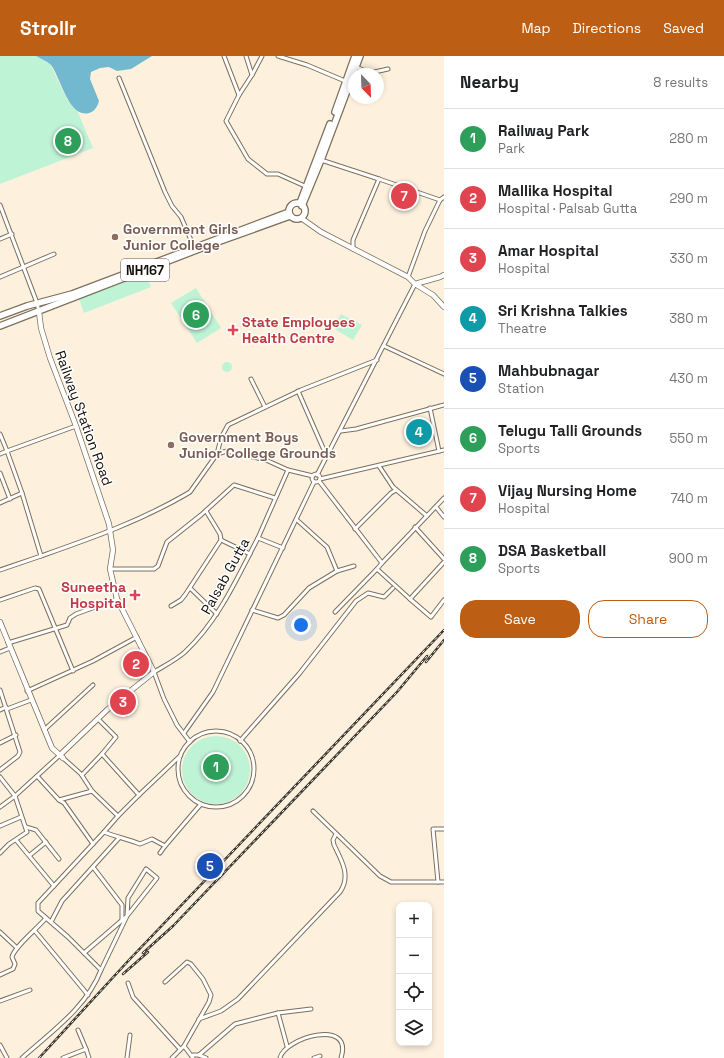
<!DOCTYPE html>
<html lang="en">
<head>
<meta charset="utf-8">
<style>
	body { margin:0; font-family:"Space Grotesk",sans-serif; background:#f6f6f6; color:#202124 }
	.controls { position:absolute; right:12px; bottom:12px; display:grid; overflow:hidden; border-radius:8px; box-shadow:0 2px 6px #0003 }
	.controls button { width:36px; height:36px; display:grid; place-items:center; padding:0; border:0; border-bottom:1px solid #e0e0e0; background:#fff; color:#202124; font:20px sans-serif }
	.compass { position:absolute; left:348px; top:12px; width:36px; height:36px; border-radius:50%; background:#fff; box-shadow:0 2px 6px #0003; rotate:157deg }
	.you { position:absolute; left:301px; top:569px; width:14px; height:14px; margin:-10px; border:3px solid #fff; border-radius:50%; background:#1a73e8; box-shadow:0 0 0 6px #1a73e833 }
	.badge { display:grid; place-items:center; width:26px; height:26px; border-radius:50%; background:#bc5e13; color:#fff; font-size:13px; font-weight:700 }
	.pin { position:absolute; translate:-50% -50%; border:2px solid #fff; box-shadow:0 1px 4px #0006 }
	.list { margin:0; padding:0; list-style:none }
	h2 { display:flex; justify-content:space-between; align-items:center; height:52px; margin:0; padding:0 16px; font-size:17px }
	h2 small { font-size:13px; font-weight:400; color:#757577 }
	.list li { display:grid; grid-template-columns:26px 1fr auto; gap:12px; align-items:center; box-sizing:border-box; height:60px; padding:0 16px; border-top:1px solid #e0e0e0 }
	.list b { display:block; font-size:15px; white-space:nowrap }
	.list p { margin:0; font-size:13px; white-space:nowrap; color:#757577 }
	.list em { font-size:13px; font-style:normal; color:#757577 }
	.actions { display:flex; gap:8px; padding:12px 16px }
	.actions a { flex:1; padding:9px 0; border:1px solid #bc5e13; border-radius:16px; text-align:center; font-size:14px; color:#bc5e13 }
	.actions .main { background:#bc5e13; color:#fff }
	.icon { flex:none; width:22px; height:22px; fill:none; stroke:currentColor; stroke-width:2; stroke-linecap:round; stroke-linejoin:round }
	.map { position:relative; flex:none; width:444px; height:1002px; overflow:hidden }
	header { display:flex; align-items:center; gap:24px; box-sizing:border-box; height:56px; padding:0 20px; background:#bc5e13; color:#fff }
	header strong { font-size:19px }
	nav { display:flex; gap:22px; margin-inline-start:auto; font-size:14px }
	main { display:flex }
	aside { flex:1; background:#fff }
	.map>svg:first-child { display:block }
	.green { fill:#bff3d5 }
	.water { fill:#72b8cf }
	.lines { fill:none; stroke-linecap:round; stroke-linejoin:round }
	.street-casing { stroke:#7c6f5b; stroke-width:5 }
	.secondary-casing { stroke:#7c6f5b; stroke-width:6 }
	.highway-casing { stroke:#7c6f5b; stroke-width:8 }
	.street { stroke:#fff; stroke-width:3 }
	.secondary { stroke:#fff; stroke-width:4.5 }
	.highway { stroke:#fff; stroke-width:5.5 }
	.rail-casing { stroke:#3c362d; stroke-width:2.5 }
	.rail { stroke:#fff; stroke-width:1; stroke-dasharray:3; stroke-linecap:butt }
	.education-dot { fill:#8d6e63; stroke:#fff; stroke-width:1.5 }
	.health-dot { fill:#e0444e; stroke:#fff; stroke-width:1.5 }
	.labels { text-anchor:middle; dominant-baseline:central; stroke-width:3; stroke-linejoin:round; paint-order:stroke }
	.shield { fill:#fff; stroke:#595651; stroke-width:1 }
	.shield-label { font-size:13px; font-weight:bold; fill:#120d06 }
	.education-label { font-size:14px; font-weight:bold; fill:#785e54; stroke:#fff; text-anchor:start }
	.health-label { font-size:14px; font-weight:bold; fill:#be3a42; stroke:#fff; text-anchor:start }
	.street-label { font-size:14px; fill:#120d06; stroke:#fff }
</style>
</head>
<body>
<header>
<strong>Strollr</strong>
<nav><a>Map</a><a>Directions</a><a>Saved</a></nav>
</header>
<main>
<div class="map">
<svg width="444" height="1002" viewBox="0 0 444 1002">
	<rect width="100%" height="100%" fill="#fdf1de"/>
	<g class="green">
		<polygon points="0,0 36,0 50,8 67,43 77,54 93,92 0,128"/>
		<polygon points="145,217 151,231 84,257 79,243"/>
		<polygon points="196,232 221,272 197,287 171,247"/>
		<polygon points="341,258 362,269 353,284 333,272"/>
		<circle cx="227" cy="311" r="5"/>
		<circle cx="216" cy="714" r="34"/>
	</g>
	<path class="water" d="M36 0H152L131 13 117 15 109 11 100 12 91 16 90 23 99 45C97 51 95 55 89 57 68 63 60 18 50 8 46 5 40 2 36 0Z"/>
	<g class="lines">
		<g class="street-casing">
			<g id="street">
				<polyline points="224,0 239,39 226,65 248,103 267,118 278,118 307,131"/>
				<polyline points="246,0 252,19"/>
				<polyline points="278,0 307,9 345,25"/>
				<polyline points="356,11 370,17 388,13"/>
				<polyline points="119,22 165,136 172,150 181,161 194,191"/>
				<polyline points="239,39 252,19 262,0"/>
				<polyline points="321,104 379,123 353,184 353,193"/>
				<polyline points="379,123 440,144"/>
				<polyline points="0,149 37,247 39,256"/>
				<polyline points="0,183 12,178"/>
				<polyline points="0,221 54,198"/>
				<polyline points="408,221 425,175 440,144 444,141"/>
				<polyline points="384,290 444,318"/>
				<polyline points="251,323 265,351"/>
				<polyline points="298,335 327,401"/>
				<polyline points="430,352 439,395"/>
				<polyline points="341,375 356,373 444,349"/>
				<polyline points="0,378 7,395 76,370"/>
				<polyline points="0,398 7,395 22,437 41,500 0,514"/>
				<polyline points="217,398 221,382 228,369 301,334 377,304"/>
				<polyline points="379,410 393,431 427,460"/>
				<polyline points="0,417 10,443"/>
				<circle cx="316" cy="422" r="4"/>
				<polyline points="317,419 415,228"/>
				<polyline points="320,423 444,394"/>
				<polyline points="319,425 382,507 444,442"/>
				<polyline points="0,447 22,437"/>
				<polyline points="436,451 444,461"/>
				<polyline points="297,464 327,491 337,515 354,510"/>
				<polyline points="415,471 444,503"/>
				<polyline points="355,473 391,437 396,434"/>
				<polyline points="258,482 288,414"/>
				<polyline points="221,484 250,498"/>
				<path d="M41 500C92 482 138 466 185 439L190 436 217 398 227 395 266 404 288 414 313 420"/>
				<polyline points="444,506 410,543 431,561 444,544"/>
				<polyline points="382,507 377,513 410,543"/>
				<polyline points="110,513 154,513 158,510 167,486 201,459 234,429 275,442"/>
				<polyline points="190,532 217,558"/>
				<polyline points="0,544 35,532 39,533 73,615"/>
				<polyline points="171,550 181,544 185,539 221,484 220,478 206,455"/>
				<polyline points="252,554 278,562 284,559 309,532 337,515"/>
				<polyline points="335,556 377,513"/>
				<polyline points="8,587 67,569 70,562 76,558 117,543"/>
				<polyline points="0,596 10,592"/>
				<polyline points="0,634 20,696 18,700 0,714"/>
				<polyline points="27,635 93,605 137,581"/>
				<polyline points="7,653 31,644"/>
				<polyline points="0,654 6,651"/>
				<polyline points="98,663 116,681 102,698"/>
				<polyline points="44,674 93,629"/>
				<circle cx="216" cy="713" r="38"/>
				<polyline points="184,677 213,636 314,426"/>
				<polyline points="240,685 299,618 356,545 368,537 384,541 393,532"/>
				<path d="M190 686 177 669 164 643 154 616C164 610 176 604 185 596 219 564 237 522 258 482L283 492"/>
				<polyline points="0,687 16,679"/>
				<path d="M63 702 81 718 92 735 118 760 104 776C116 781 128 783 140 788L152 783 165 790 201 748"/>
				<polyline points="82,719 102,698 139,739 118,760"/>
				<polyline points="37,720 59,744"/>
				<polyline points="0,721 15,740 60,699"/>
				<polyline points="92,735 59,744 64,747 93,788"/>
				<polyline points="139,739 180,700"/>
				<polyline points="0,751 15,740 27,776 9,788 0,797"/>
				<polyline points="313,755 380,820 391,826 444,826"/>
				<polyline points="0,770 21,761"/>
				<polyline points="26,771 36,774 59,803"/>
				<polyline points="16,784 54,830"/>
				<polyline points="160,797 165,790"/>
				<polyline points="30,799 46,786"/>
				<polyline points="93,811 122,849 122,864"/>
				<polyline points="438,826 433,773 444,773"/>
				<polyline points="51,866 62,845 119,782"/>
				<polyline points="35,875 88,939"/>
				<polyline points="0,876 16,891"/>
				<polyline points="84,897 127,860 157,822 146,813 128,842 127,860 101,914"/>
				<path d="M0 919 13 913 15 908 12 901C14 891 38 872 46 862"/>
				<polyline points="165,926 187,906 191,908 203,923 211,939 209,946 184,990"/>
				<polyline points="128,927 133,941 180,993"/>
				<polyline points="0,945 30,934"/>
				<polyline points="278,957 287,990"/>
				<path d="M199 963 221 955 238 943 340 836C351 820 342 805 334 789L333 784 336 778"/>
				<polyline points="78,974 86,993"/>
				<polyline points="0,989 7,1002"/>
				<polyline points="193,999 199,999 206,1002"/>
				<polyline points="199,999 235,968 278,957 311,953"/>
				<path d="M22 1002C51 976 87 951 101 914L68 881 38 855V847L104 776"/>
				<polyline points="63,1002 86,993 89,1002"/>
				<polyline points="127,1002 130,979"/>
				<polyline points="172,1002 184,990 193,1002"/>
				<path d="M280 1002C284 982 354 961 341 1002"/>
				<polyline points="314,1002 320,1000"/>
			</g>
		</g>
		<g class="secondary-casing">
			<g id="secondary">
				<polyline points="301,162 321,176 408,221 415,228 433,239 444,251"/>
				<polyline points="415,228 440,221 444,219"/>
				<polyline points="39,256 41,272 50,302 76,370 109,468 113,494 110,513 117,543 154,616 108,653 60,699"/>
				<polyline points="0,566 52,692 63,702"/>
			</g>
		</g>
		<g class="highway-casing">
			<g id="highway">
				<polyline points="335,56 355,0"/>
				<circle cx="297" cy="155" r="8"/>
				<polyline points="300,147 330,68"/>
				<polyline points="302,150 321,104 360,0"/>
				<polyline points="0,260 27,250 72,238 289,156"/>
				<polyline points="0,270 212,188 290,160"/>
			</g>
		</g>
		<use href="#street" class="street"/>
		<use href="#secondary" class="secondary"/>
		<use href="#highway" class="highway"/>
		<g class="rail-casing">
			<g id="rail">
				<polyline points="426,606 444,584"/>
				<polyline points="143,897 173,870 397,636 427,600"/>
				<polyline points="123,918 148,896"/>
				<polyline points="39,1002 129,904 444,574"/>
			</g>
		</g>
		<use href="#rail" class="rail"/>
	</g>
	<g class="education-dot">
		<circle cx="115" cy="181" r="4"/>
		<circle cx="171" cy="389" r="4"/>
	</g>
	<g class="health-dot">
		<path d="M231 268h4v4h4v4h-4v4h-4v-4h-4v-4h4z"/>
		<path d="M133 533h4v4h4v4h-4v4h-4v-4h-4v-4h4z"/>
	</g>
	<g class="labels">
		<rect class="shield" x="121" y="203" width="48" height="22" rx="3"/>
		<g class="shield-label">
			<text x="145" y="214">NH167</text>
		</g>
		<g class="education-label">
			<text x="123" y="173">Government Girls<tspan x="123" dy="16">Junior College</tspan></text>
			<text x="179" y="381">Government Boys<tspan x="179" dy="16">Junior College Grounds</tspan></text>
		</g>
		<g class="health-label">
			<text x="242" y="266">State Employees<tspan x="242" dy="16">Health Centre</tspan></text>
			<text x="126" y="531" text-anchor="end">Suneetha<tspan x="126" dy="16">Hospital</tspan></text>
		</g>
		<g class="street-label">
			<text transform="translate(84 362) rotate(70)">Railway Station Road</text>
			<text transform="translate(225 520) rotate(-61)">Palsab Gutta</text>
		</g>
	</g>
</svg>
<div class="controls">
<button>+</button>
<button>−</button>
<button><svg class="icon" aria-label="locate" viewBox="0 0 24 24"><circle cx="12" cy="12" r="6"/><path d="M12 2v4M12 18v4M2 12h4M18 12h4"/></svg></button>
<button><svg class="icon" aria-label="layers" viewBox="0 0 24 24"><path d="M12 4l9 5-9 5-9-5zM3 14l9 5 9-5"/></svg></button>
</div>
<svg class="compass" viewBox="-18 -18 36 36"><path d="M0-13l5 13h-10z" fill="#e53935"/><path d="M0 13l5-13h-10z" fill="#757577"/></svg>
<div class="you"></div>
<div class="pin badge" style="left:216px;top:711px;background:#2e9e5b">1</div>
<div class="pin badge" style="left:136px;top:608px;background:#e0444e">2</div>
<div class="pin badge" style="left:123px;top:646px;background:#e0444e">3</div>
<div class="pin badge" style="left:419px;top:376px;background:#0f9aa8">4</div>
<div class="pin badge" style="left:210px;top:810px;background:#1a4fb4">5</div>
<div class="pin badge" style="left:196px;top:259px;background:#2e9e5b">6</div>
<div class="pin badge" style="left:404px;top:140px;background:#e0444e">7</div>
<div class="pin badge" style="left:68px;top:85px;background:#2e9e5b">8</div>
</div>
<aside>
<h2>Nearby<small>8 results</small></h2>
<ul class="list">
<li><span class="badge" style="background:#2e9e5b">1</span><div><b>Railway Park</b><p>Park</p></div><em>280 m</em></li>
<li><span class="badge" style="background:#e0444e">2</span><div><b>Mallika Hospital</b><p>Hospital · Palsab Gutta</p></div><em>290 m</em></li>
<li><span class="badge" style="background:#e0444e">3</span><div><b>Amar Hospital</b><p>Hospital</p></div><em>330 m</em></li>
<li><span class="badge" style="background:#0f9aa8">4</span><div><b>Sri Krishna Talkies</b><p>Theatre</p></div><em>380 m</em></li>
<li><span class="badge" style="background:#1a4fb4">5</span><div><b>Mahbubnagar</b><p>Station</p></div><em>430 m</em></li>
<li><span class="badge" style="background:#2e9e5b">6</span><div><b>Telugu Talli Grounds</b><p>Sports</p></div><em>550 m</em></li>
<li><span class="badge" style="background:#e0444e">7</span><div><b>Vijay Nursing Home</b><p>Hospital</p></div><em>740 m</em></li>
<li><span class="badge" style="background:#2e9e5b">8</span><div><b>DSA Basketball</b><p>Sports</p></div><em>900 m</em></li>
</ul>
<div class="actions"><a class="main">Save</a><a>Share</a></div>
</aside>
</main>
</body>
</html>
